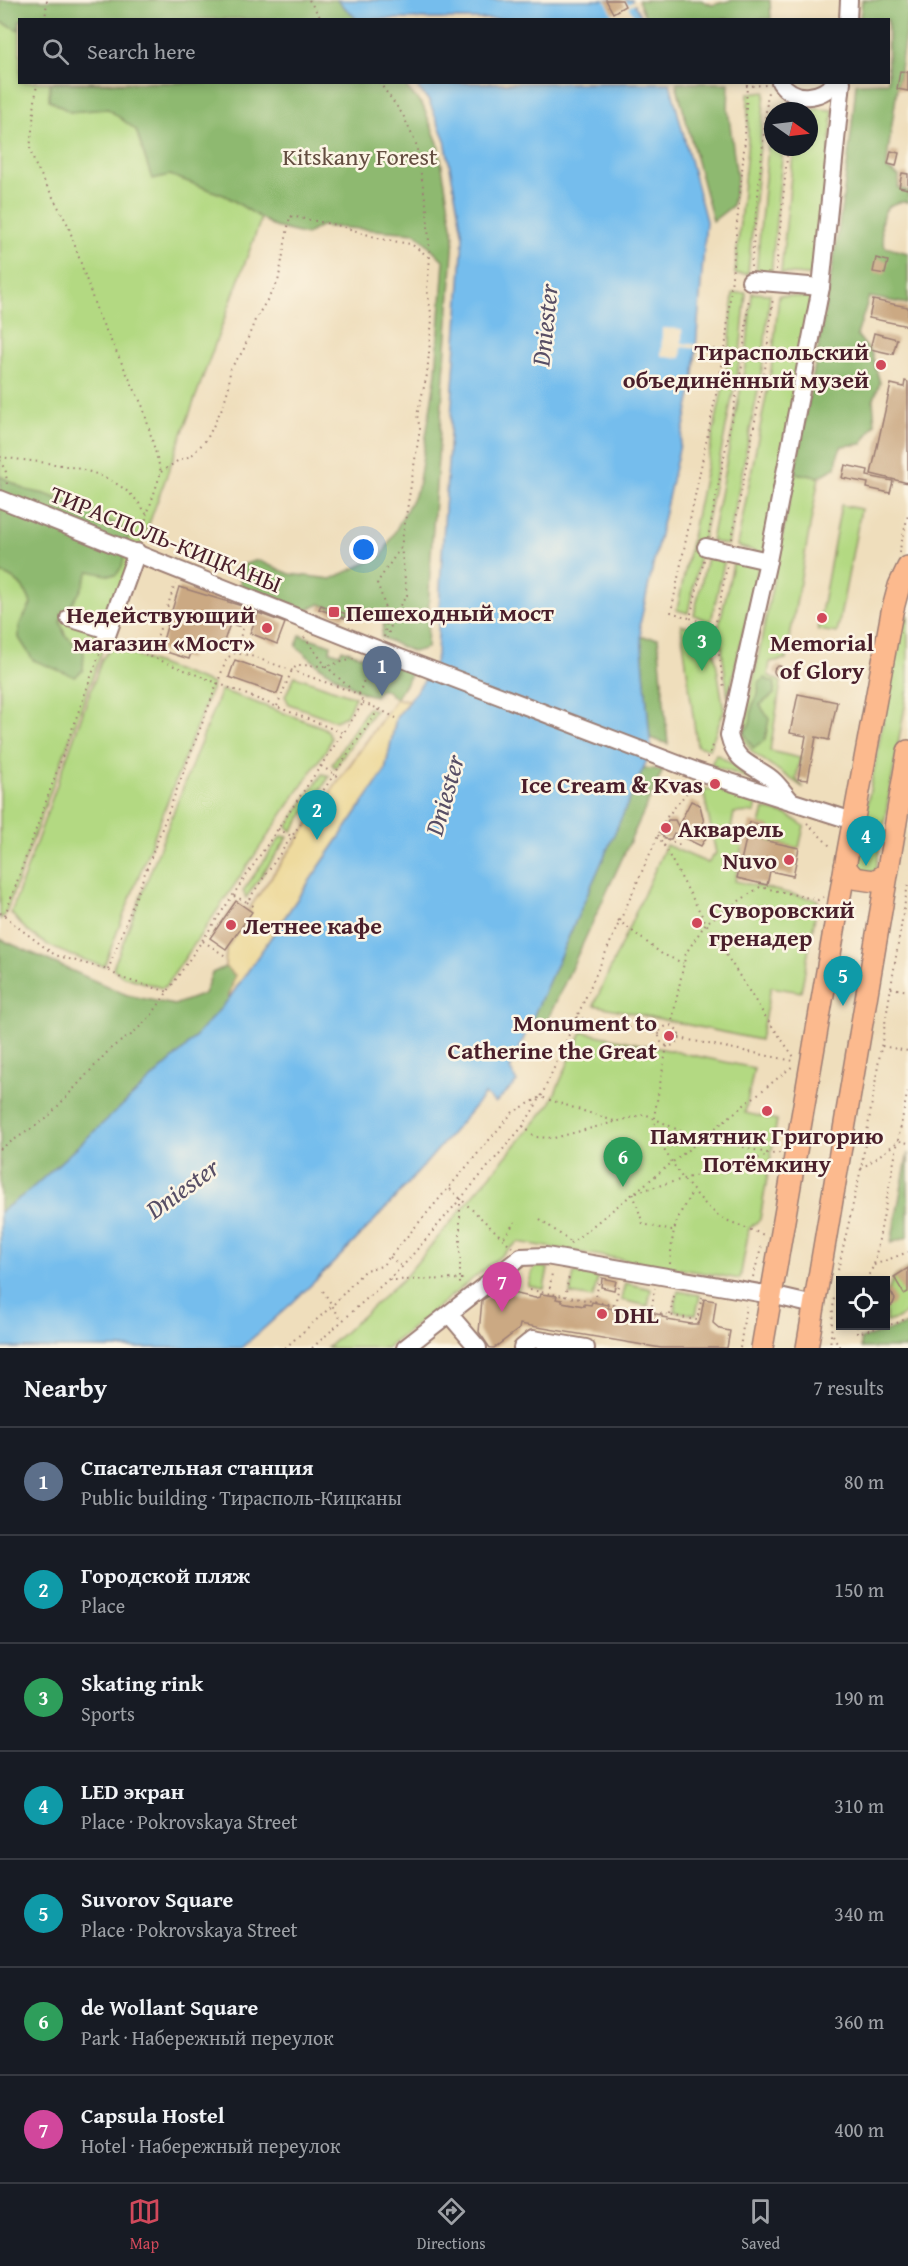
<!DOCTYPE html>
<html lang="en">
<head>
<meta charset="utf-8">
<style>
	body { margin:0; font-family:"Gentium Book Plus",serif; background:#242831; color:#f1f3f6 }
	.controls { position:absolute; right:18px; bottom:18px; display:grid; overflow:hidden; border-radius:0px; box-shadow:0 3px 9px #0003 }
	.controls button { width:54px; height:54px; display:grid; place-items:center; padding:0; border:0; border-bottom:2px solid #363941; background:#171b24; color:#f1f3f6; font:30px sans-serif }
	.compass { position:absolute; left:764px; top:102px; width:54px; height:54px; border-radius:50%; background:#171b24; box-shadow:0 3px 9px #0003; rotate:104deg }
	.you { position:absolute; left:364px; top:550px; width:21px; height:21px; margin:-15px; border:4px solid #fff; border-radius:50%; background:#1a73e8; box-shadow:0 0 0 9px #1a73e833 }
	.badge { display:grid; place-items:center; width:39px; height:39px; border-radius:50%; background:#d1495b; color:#fff; font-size:20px; font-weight:700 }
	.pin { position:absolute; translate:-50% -50px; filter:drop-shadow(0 2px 3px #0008) }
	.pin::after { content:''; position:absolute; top:32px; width:21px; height:18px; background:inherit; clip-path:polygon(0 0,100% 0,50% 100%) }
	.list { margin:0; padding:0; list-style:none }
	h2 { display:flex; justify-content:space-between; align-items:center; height:78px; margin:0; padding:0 24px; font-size:26px }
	h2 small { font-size:20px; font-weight:400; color:#9ea1a6 }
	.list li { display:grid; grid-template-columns:39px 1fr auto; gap:18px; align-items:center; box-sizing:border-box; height:108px; padding:0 24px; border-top:2px solid #363941 }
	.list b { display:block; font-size:22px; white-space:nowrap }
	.list p { margin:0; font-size:20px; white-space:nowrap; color:#9ea1a6 }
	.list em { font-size:20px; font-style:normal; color:#9ea1a6 }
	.icon { flex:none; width:33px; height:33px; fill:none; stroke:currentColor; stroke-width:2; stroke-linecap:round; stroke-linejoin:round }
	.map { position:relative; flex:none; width:908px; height:1348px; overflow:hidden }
	.search { position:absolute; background:#171b24; box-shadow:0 3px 9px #0003; left:18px; right:18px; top:18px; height:66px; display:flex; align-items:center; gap:15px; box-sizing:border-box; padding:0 21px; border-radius:0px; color:#9ea1a6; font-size:22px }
	.sheet { height:834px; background:#171b24 }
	nav { display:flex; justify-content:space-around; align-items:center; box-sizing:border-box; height:84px; border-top:2px solid #363941; background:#171b24; font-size:16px; color:#9ea1a6 }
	nav a { display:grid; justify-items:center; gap:3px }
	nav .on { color:#d1495b }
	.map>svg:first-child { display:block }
	.green { fill:#b3d982; stroke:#7e7c56; stroke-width:1.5 }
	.forest { fill:#8eb970; stroke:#6c6c4e; stroke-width:1.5 }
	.sand { fill:#eeda9e; stroke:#9c7c64; stroke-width:1.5 }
	.water { fill:#75bded; stroke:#606e8c; stroke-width:1.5 }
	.pier { fill:#efdebc }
	.building { fill:#cba983 }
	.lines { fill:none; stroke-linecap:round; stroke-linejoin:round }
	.minor-casing { stroke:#9c7e74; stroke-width:20 }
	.major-casing { stroke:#9c7e74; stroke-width:24 }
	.path { stroke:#9c7e74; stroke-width:2; stroke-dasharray:1.5 4.5; stroke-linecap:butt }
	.minor { stroke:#fff; stroke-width:16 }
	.major { stroke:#fcba8e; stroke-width:21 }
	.poi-dot { fill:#d1495b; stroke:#fcf5e5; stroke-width:2 }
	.labels { text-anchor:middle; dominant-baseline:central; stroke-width:5; stroke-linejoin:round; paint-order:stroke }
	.park-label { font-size:24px; fill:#644e41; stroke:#fcf5e5 }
	.poi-label { font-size:24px; font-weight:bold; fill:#4a1f2b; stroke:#fcf5e5; text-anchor:end }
	.street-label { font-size:24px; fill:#4a1f2b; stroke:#fcf5e5 }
	.water-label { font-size:26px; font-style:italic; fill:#574e65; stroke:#fcf5e5 }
</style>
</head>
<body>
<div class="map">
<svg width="908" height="1348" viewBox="0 0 908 1348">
	<rect width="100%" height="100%" fill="#fcf5e5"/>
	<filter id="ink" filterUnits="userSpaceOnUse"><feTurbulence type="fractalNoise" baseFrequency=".0167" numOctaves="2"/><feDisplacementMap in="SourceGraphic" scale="12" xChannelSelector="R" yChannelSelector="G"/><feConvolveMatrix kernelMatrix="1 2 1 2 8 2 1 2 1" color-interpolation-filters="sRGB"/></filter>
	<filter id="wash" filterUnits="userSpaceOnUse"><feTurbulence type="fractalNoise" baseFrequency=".008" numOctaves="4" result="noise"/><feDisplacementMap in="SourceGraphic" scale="24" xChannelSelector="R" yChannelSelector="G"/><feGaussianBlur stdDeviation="1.35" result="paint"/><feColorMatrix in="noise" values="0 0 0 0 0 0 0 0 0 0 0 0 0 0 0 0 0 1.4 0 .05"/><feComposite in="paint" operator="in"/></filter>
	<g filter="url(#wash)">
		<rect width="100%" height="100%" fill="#efdebc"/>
		<g class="green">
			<polygon points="0,0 20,20 20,82 254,83 264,175 260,222 5,915 0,919"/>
			<polygon points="765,92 748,274 735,274 748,140 748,94"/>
			<polygon points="798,108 833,110 818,276 781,273 794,147 809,147 809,111 797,111"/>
			<polygon points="771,114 773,147 783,147 771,275 756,274"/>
			<polygon points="733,293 746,293 739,364 688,613 677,610 729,357"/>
			<polygon points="752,293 770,294 762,369 728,545 711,541 745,366"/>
			<polygon points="779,295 814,298 764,554 737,546 771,371"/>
			<polygon points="795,473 819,477 786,659 770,662 768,675 781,682 770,751 800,758 796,779 804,788 752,752 742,737"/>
			<polygon points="841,505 861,509 837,633 818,630"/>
			<polygon points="708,553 725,558 711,622 694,615"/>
			<polygon points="734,560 759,565 728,698 719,626"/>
			<polygon points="908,615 908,689 876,868 873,872 860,872 856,864 902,621"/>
			<polygon points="681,625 711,631 724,711 709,749 697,746"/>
			<path d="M112 647 213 684 104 966C67 955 35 945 11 913L102 659Z"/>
			<polygon points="295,676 355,697 346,716 336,721 289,704 285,696"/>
			<polygon points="221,690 322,727 327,730 331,738 328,747 166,986 162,988 122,976 113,968"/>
			<polygon points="368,708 375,710 335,768 332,764"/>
			<polygon points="716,754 765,784 711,765"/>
			<polygon points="322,774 330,776 292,831 287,827"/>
			<polygon points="703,790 721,790 757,802 755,812 734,813 730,834 743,841 735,881 818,900 801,992 771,987 760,1040 594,1005 666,845 708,863 716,853"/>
			<polygon points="764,809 788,815 804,826 799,848 767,841 770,827 760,825"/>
			<polygon points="281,836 288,837 246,898 243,891"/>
			<polygon points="582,1032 754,1068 745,1113 777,1120 760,1219 749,1229 740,1279 518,1242 387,1348 327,1348 404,1278 550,1104"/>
			<polygon points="538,1266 548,1268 544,1289 528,1286 533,1270"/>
			<polygon points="908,1268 908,1312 897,1319 886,1322 886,1292 889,1289 894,1277"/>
			<polygon points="574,1273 598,1277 593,1298 570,1294"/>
			<polygon points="625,1283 651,1289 648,1306 621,1300"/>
			<polygon points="678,1291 700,1295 696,1315 674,1311"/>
		</g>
		<g class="forest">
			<polygon points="0,0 337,0 357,19 20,20 19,30 0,22"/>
			<polygon points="638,0 701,0 712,5 732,0 770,0 771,19 646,19"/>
			<path d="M862 0H908V14L888 152 887 169 899 176 898 188 908 191V202C879 200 878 225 885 247L908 253V304L869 297 857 335 872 354 880 383 873 401 875 424 862 444 842 446 838 454 836 467 819 477 795 473C819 343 845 214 856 83L888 82V20L860 19Z"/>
			<polygon points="402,82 423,106 438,143 454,237 430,569 427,648 413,652 381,637 384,622 372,610 346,613 320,604 306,610 242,587 237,567 257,560 290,574 331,579 382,556 418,488 436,373 444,261 416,233 320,226 306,235 275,227 226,196 170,175 152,179 136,130 108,109 70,112 49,100 50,83"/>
			<polygon points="676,83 729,83 728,109 737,178 732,206 713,221"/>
			<path d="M0 476 26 490 45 494 102 516 129 532 122 567 116 575H107L89 571 80 592 60 621 65 635 84 652 83 670 75 677 33 660 19 638V626L31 604C27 589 15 577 0 573Z"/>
			<polygon points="300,635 331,645 330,651 340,654 342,649 383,664 386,659 414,670 396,699 386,690 379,690 375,696 363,693 338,678 319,666 296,646"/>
			<polygon points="641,637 658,638 668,744 650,738"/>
			<path d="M764 678 775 683 774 694 760 705 769 719 765 740 753 748 744 733C753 719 750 723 752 708 754 697 760 700 758 684Z"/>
			<polygon points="643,768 663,770 542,1032 533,1017"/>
			<polygon points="0,939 127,995 174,1005 204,994 212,973 225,967 235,975 228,1000 185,1048 29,1191 0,1212"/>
			<polygon points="908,1153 908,1237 891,1243"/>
			<polygon points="908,1324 908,1348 861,1348 861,1339"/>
		</g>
		<polygon class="sand" points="396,699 409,700 396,718 385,771 228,1000 235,975 225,967 226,949 251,912 248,910"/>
		<g class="water">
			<polygon points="337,0 632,0 642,19 357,19"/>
			<path d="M414 83H670L706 221 693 386 640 624 651 751 510 1069 517 1082 495 1103 485 1094C409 1185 332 1272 241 1348H0V1212L29 1191 185 1048 228 1000 385 771 396 718 433 669 437 655 441 569 463 237 445 140 429 101Z"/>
		</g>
		<g class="pier">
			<polygon points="605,0 625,0 628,4 635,0 636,3 629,7 636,19 615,19"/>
			<polygon points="662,328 682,329 682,343 699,345 699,349 682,347 681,358 661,357"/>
		</g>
		<g id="blocks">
			<g class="building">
				<polygon points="606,0 622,0 625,6 613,13"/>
				<polygon points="900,71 908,72 908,91 897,89"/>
				<polygon points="891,151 899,153 896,166 888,164"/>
				<polygon points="902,173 908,174 908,189 899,187"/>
				<polygon points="876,258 888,261 885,274 873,272"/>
				<polygon points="873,300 908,307 908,326 869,318"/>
				<polygon points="874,333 897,339 893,354 870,349"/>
				<polygon points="905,381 908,382 908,483 871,474 891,384 904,387"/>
				<polygon points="845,465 868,470 867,476 893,481 890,493 867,488 868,483 842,478"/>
				<polygon points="179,587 245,607 239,626 230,624 222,647 196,639 189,659 160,650"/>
				<polygon points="321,605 346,614 344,618 319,609"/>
				<polygon points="258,613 285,623 277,644 250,633"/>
				<polygon points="235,660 283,677 277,694 229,677"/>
				<circle cx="779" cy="671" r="5"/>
				<polygon points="798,694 837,702 829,740 816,737 808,780 798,779 806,736 790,733"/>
				<polygon points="691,801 700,805 707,836 701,846 674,833 671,839 665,839 661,834 668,820 675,820 678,826"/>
				<polygon points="750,822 771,827 767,841 799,848 793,876 770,871 767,885 737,878"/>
				<polygon points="236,901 252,912 226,949 210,938"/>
				<polygon points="908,1268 908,1292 904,1294 894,1277"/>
				<polygon points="602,1278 616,1281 614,1290 601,1287"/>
				<polygon points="889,1289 895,1299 893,1304 886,1309 886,1292"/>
				<polygon points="499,1290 535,1298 540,1297 541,1294 557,1296 556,1299 562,1300 562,1302 584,1306 584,1304 591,1305 592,1302 608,1305 608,1308 613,1309 613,1311 639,1315 639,1313 646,1314 646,1312 662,1315 662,1317 668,1318 667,1320 691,1324 698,1324 700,1321 704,1299 716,1301 713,1323 720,1329 730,1331 727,1348 661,1348 520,1324 519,1329 494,1348 490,1348 479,1332 482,1300"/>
			</g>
		</g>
	</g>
	<g filter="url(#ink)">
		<use href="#blocks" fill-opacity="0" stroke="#9c7e74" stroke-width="1.5"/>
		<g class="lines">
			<g class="minor-casing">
				<g id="minor">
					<polyline points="848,20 849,0"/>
					<path d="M780 82C795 103 820 99 836 82"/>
					<polyline points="750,281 821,287"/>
					<polyline points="0,499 387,653 696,771 853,821"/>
					<polyline points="706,547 768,561"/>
					<polyline points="69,618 108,630"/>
					<polyline points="106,638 137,552"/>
					<path d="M791 801C785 794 779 785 772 779 751 763 736 764 729 735L768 561 821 287 842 82"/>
					<polyline points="449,1314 478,1348"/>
					<polyline points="405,1348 521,1257 546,1256 771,1295 814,1305"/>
					<polyline points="522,1348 533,1339 586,1348"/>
				</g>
			</g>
			<g class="major-casing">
				<g id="major">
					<polyline points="845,867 854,878 874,881 887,874"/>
					<polyline points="762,1348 845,867 892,612 899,586 908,567"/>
					<polyline points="807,1348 908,751"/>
				</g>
			</g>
			<g class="path">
				<polyline points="309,0 322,20"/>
				<polyline points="45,20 47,0"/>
				<polyline points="37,82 30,150 35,164 68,225 98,314 143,407 161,472 147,515"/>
				<polyline points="379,82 403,115 416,144 427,210 430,258 427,289 432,319 427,375 417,415 420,429 401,547 407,595 395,613 387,638"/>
				<polyline points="746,86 767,85"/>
				<polyline points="751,267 768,91"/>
				<polyline points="776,270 788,147"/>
				<polyline points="713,349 725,351"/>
				<path d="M0 457C52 465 117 463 147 515L141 538"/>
				<polyline points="0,460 6,472 7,486"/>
				<polyline points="161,472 179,460 191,456 207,439 223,406 229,386 230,369 243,351 255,320 278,282 290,216 341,226 381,239 411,244 429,257"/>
				<polyline points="709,533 742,366 749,297"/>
				<polyline points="732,539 765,370 773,297"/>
				<polyline points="899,553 908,515"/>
				<polyline points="704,560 690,618 715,627 724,688"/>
				<polyline points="689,618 671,612 725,351 745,139 747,82"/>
				<polyline points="715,627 727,566"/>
				<polyline points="304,637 326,666 352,690"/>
				<path d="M384 637C389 618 384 600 377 583L401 547"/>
				<polyline points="235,653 248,613"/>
				<polyline points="150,658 175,584"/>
				<polyline points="359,694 370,663"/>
				<polyline points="277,706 292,670 298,665 326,666 358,658"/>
				<polyline points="379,709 396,718"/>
				<polyline points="707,758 715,742"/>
				<polyline points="321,766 341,778"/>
				<polyline points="807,823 830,846 830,849"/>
				<polyline points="278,829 299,840"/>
				<polyline points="658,835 706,923 765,1016 794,1057"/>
				<polyline points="664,846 668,840 683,846"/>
				<polyline points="234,896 247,902 379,709 363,703"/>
				<polyline points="247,902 255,907"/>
				<polyline points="0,913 5,915 15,925 55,955 108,970 121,978 169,992"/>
				<polyline points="5,915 100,652"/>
				<polyline points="618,920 662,954 683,963"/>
				<polyline points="203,941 227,957"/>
				<polyline points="108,970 227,658 235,653 248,655 359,694 363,703 344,732"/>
				<polyline points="891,988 908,991"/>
				<polyline points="576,1017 660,1034"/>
				<polyline points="671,1026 686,953 706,923 760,887 818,900 823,897"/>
				<circle cx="669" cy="1036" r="10"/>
				<polyline points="679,1038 794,1061"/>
				<polyline points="667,1046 654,1117 657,1139 683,1179 707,1206 721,1218 764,1235"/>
				<polyline points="882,1046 908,1051"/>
				<polyline points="523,1126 535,1137 554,1138 645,1114 699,1140 731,1144 771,1154 780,1153"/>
				<polyline points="0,1149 46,1119 112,1047 131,1035 151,1016 343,733 119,644"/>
				<polyline points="861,1169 899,1141 908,1143"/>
				<polyline points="450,1189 512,1247"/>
				<polyline points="460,1198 460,1285"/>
				<polyline points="540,1219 572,1243"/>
				<polyline points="672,1231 643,1224 633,1193 769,1155"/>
				<polyline points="504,1237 515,1222"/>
				<polyline points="570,1244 793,1066"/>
				<polyline points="390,1257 401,1266"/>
				<path d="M670 1264C673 1227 674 1222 693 1191"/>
				<polyline points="874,1265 908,1252"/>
				<polyline points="838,1270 861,1169 908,884"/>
				<polyline points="753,1277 762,1245"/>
				<polyline points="389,1280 467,1279"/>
				<polyline points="866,1280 874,1265 908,1089"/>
				<polyline points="530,1290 697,1320 702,1297"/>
				<polyline points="323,1291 342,1321"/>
				<polyline points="549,1294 552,1273"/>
				<polyline points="565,1297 569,1276"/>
				<polyline points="595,1302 599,1281"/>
				<polyline points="615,1305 619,1285"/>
				<polyline points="651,1312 655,1288"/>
				<polyline points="670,1315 675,1292"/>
				<polyline points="857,1326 857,1333 897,1323 908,1318"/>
				<polyline points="833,1335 840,1348"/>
				<polyline points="285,1348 333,1305 365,1270 382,1266 513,1112 541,1097 614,1121"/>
				<polyline points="312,1348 402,1267 523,1126 541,1097 666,818 693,785"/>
				<polyline points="740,1348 746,1306"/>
				<polyline points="830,1348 834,1297"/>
			</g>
			<use href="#minor" class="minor"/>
			<use href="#major" class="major"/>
		</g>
	</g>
	<g class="poi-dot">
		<circle cx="881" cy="365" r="6"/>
		<rect x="328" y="606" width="12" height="12" rx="3"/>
		<circle cx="822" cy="618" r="6"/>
		<circle cx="267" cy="628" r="6"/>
		<circle cx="715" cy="784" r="6"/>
		<circle cx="666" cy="828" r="6"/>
		<circle cx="789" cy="860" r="6"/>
		<circle cx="697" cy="923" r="6"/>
		<circle cx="231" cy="925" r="6"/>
		<circle cx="669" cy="1036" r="6"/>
		<circle cx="767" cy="1111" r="6"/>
		<circle cx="602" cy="1314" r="6"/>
	</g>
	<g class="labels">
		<g class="park-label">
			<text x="360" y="156">Kitskany Forest</text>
		</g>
		<g class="poi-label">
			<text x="869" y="351">Тираспольский<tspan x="869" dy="28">объединённый музей</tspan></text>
			<text x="346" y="612" text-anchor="start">Пешеходный мост</text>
			<text x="255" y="614">Недействующий<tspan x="255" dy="28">магазин «Мост»</tspan></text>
			<text x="822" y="642" text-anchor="middle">Memorial<tspan x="822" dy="28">of Glory</tspan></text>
			<text x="703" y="784">Ice Cream &amp; Kvas</text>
			<text x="678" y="828" text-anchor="start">Акварель</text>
			<text x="777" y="860">Nuvo</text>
			<text x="709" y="909" text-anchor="start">Суворовский<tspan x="709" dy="28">гренадер</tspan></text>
			<text x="243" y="925" text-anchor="start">Летнее кафе</text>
			<text x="657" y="1022">Monument to<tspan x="657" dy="28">Catherine the Great</tspan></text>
			<text x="767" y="1135" text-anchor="middle">Памятник Григорию<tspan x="767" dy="28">Потёмкину</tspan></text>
			<text x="614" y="1314" text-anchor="start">DHL</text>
		</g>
		<g class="street-label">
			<text transform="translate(166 539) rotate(22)">ТИРАСПОЛЬ-КИЦКАНЫ</text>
		</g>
		<g class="water-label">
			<text transform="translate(544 325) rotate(-84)">Dniester</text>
			<text transform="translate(444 795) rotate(-74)">Dniester</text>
			<text transform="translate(182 1188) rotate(-36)">Dniester</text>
		</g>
	</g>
</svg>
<div class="controls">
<button><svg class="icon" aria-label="locate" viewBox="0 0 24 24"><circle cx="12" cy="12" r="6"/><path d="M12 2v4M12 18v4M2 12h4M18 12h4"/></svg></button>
</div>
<svg class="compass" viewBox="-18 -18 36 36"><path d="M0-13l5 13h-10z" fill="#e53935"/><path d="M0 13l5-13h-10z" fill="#9ea1a6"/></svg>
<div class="you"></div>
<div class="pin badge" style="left:382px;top:696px;background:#5c6f8a">1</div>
<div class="pin badge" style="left:317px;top:840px;background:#0f9aa8">2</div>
<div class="pin badge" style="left:702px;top:671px;background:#2e9e5b">3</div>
<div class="pin badge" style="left:866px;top:866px;background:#0f9aa8">4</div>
<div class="pin badge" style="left:843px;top:1006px;background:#0f9aa8">5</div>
<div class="pin badge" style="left:623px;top:1187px;background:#2e9e5b">6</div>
<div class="pin badge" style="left:502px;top:1312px;background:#d1479c">7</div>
<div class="search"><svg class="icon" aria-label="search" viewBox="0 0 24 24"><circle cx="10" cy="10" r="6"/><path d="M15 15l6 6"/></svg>Search here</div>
</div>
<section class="sheet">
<h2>Nearby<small>7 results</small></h2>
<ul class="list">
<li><span class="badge" style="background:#5c6f8a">1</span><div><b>Спасательная станция</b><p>Public building · Тирасполь-Кицканы</p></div><em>80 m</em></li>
<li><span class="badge" style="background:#0f9aa8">2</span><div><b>Городской пляж</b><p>Place</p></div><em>150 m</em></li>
<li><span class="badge" style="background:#2e9e5b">3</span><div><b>Skating rink</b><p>Sports</p></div><em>190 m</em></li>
<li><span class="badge" style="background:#0f9aa8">4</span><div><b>LED экран</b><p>Place · Pokrovskaya Street</p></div><em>310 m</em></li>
<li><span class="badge" style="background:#0f9aa8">5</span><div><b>Suvorov Square</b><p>Place · Pokrovskaya Street</p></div><em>340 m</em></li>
<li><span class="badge" style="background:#2e9e5b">6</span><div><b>de Wollant Square</b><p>Park · Набережный переулок</p></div><em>360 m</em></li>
<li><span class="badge" style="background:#d1479c">7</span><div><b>Capsula Hostel</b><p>Hotel · Набережный переулок</p></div><em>400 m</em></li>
</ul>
</section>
<nav>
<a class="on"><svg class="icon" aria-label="map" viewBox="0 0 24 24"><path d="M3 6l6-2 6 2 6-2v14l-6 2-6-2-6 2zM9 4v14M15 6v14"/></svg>Map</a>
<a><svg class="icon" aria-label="directions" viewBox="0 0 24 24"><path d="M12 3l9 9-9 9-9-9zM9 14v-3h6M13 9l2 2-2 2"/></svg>Directions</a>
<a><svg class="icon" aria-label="saved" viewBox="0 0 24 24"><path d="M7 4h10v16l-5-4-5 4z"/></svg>Saved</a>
</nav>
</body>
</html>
